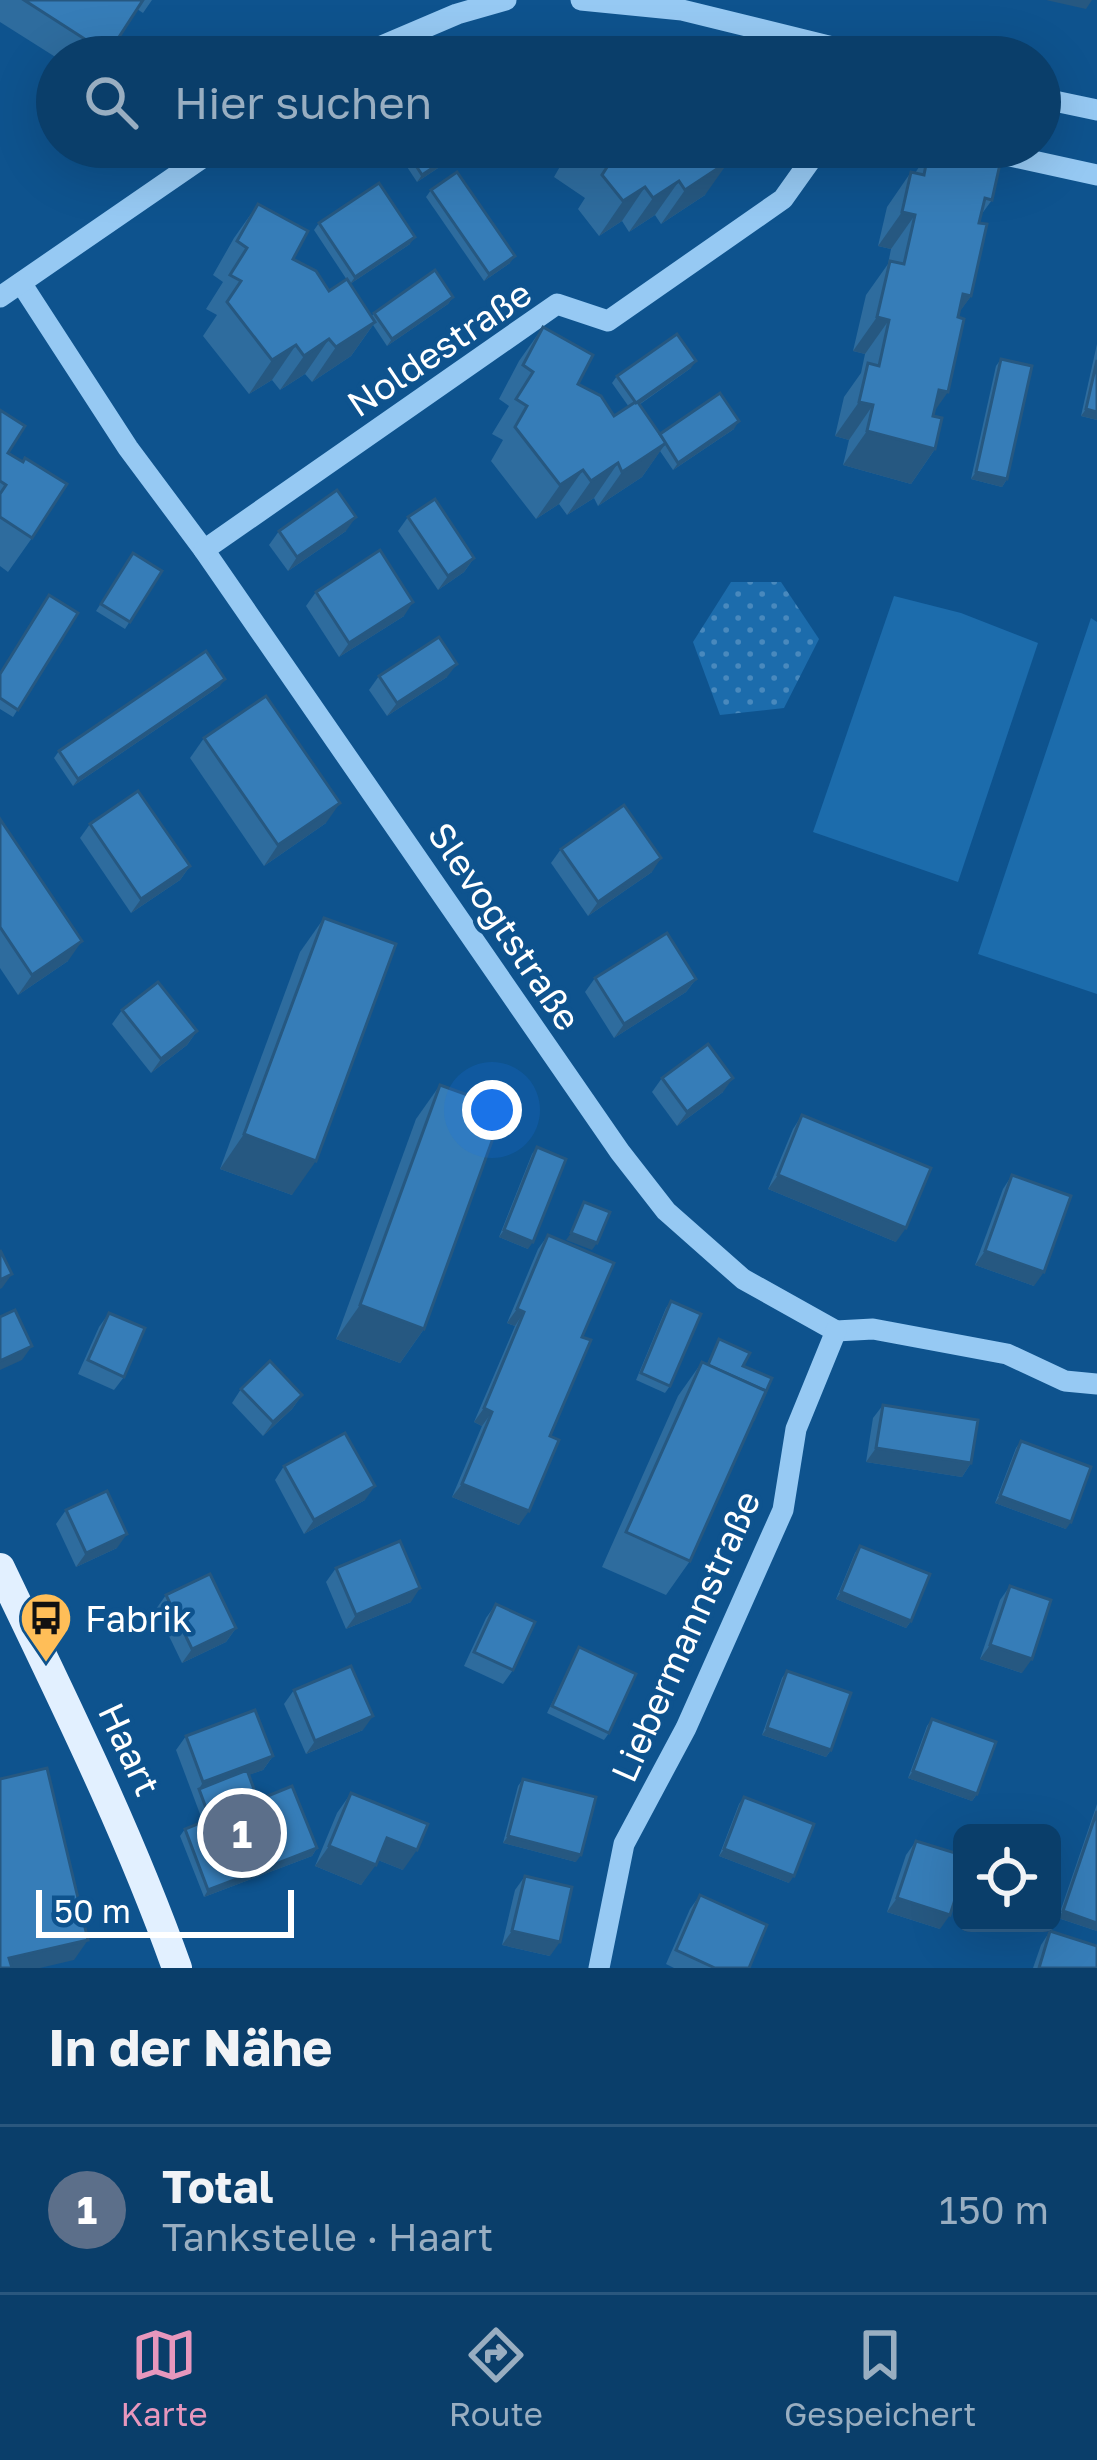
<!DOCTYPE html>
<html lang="de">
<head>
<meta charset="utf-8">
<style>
	body { margin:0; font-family:"Golos Text",sans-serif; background:#134570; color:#f1f3f6 }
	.controls { position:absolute; right:36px; bottom:36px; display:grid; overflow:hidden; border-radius:18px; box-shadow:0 12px 48px #0002 }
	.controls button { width:108px; height:108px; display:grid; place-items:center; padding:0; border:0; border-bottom:3px solid #2a577e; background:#0a3e6a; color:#f1f3f6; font:60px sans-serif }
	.scale { position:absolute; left:36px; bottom:30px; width:258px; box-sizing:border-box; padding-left:12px; border:6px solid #fff; border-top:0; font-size:33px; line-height:42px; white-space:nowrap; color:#fff; -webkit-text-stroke:9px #0e538e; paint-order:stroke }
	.you { position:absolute; left:492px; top:1110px; width:42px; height:42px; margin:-30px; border:9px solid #fff; border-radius:50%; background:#1a73e8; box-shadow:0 0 0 18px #1a73e833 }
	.badge { display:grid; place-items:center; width:78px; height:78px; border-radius:50%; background:#e797bd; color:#fff; font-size:39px; font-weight:700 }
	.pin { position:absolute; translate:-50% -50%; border:6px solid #fff; box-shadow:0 3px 12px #0006 }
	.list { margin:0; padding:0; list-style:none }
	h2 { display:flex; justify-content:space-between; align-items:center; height:156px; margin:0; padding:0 48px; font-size:51px }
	h2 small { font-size:39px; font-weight:400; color:#99aec1 }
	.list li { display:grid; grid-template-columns:78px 1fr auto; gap:36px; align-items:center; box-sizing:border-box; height:168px; padding:0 48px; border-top:3px solid #2a577e }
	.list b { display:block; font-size:45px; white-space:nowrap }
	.list p { margin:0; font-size:39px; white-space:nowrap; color:#99aec1 }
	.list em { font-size:39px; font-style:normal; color:#99aec1 }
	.icon { flex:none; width:66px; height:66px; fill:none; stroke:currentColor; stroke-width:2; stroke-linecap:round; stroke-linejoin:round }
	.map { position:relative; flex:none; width:1097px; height:1968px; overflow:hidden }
	.search { position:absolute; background:#0a3e6a; box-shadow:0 12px 48px #0002; left:36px; right:36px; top:36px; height:132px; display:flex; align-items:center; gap:30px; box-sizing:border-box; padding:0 42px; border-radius:66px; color:#99aec1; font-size:45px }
	.sheet { height:324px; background:#0a3e6a }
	nav { display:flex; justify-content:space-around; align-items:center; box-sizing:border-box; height:168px; border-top:3px solid #2a577e; background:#0a3e6a; font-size:33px; color:#99aec1 }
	nav a { display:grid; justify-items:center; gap:6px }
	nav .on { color:#e797bd }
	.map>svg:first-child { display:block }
	.green { fill:url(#green-dots) }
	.pitch { fill:#1c6cac }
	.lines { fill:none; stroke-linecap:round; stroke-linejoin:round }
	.minor { stroke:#96c9f3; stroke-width:21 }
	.major { stroke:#e2f0ff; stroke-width:30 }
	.wall { fill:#2e6c9e }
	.shaded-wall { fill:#265881 }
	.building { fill:#367db8; stroke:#265881; stroke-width:3 }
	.labels { text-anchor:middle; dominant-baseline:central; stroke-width:9; stroke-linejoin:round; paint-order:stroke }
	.street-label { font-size:36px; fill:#fff; stroke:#0e538e }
	.poi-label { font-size:36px; fill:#fff; stroke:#0e538e; text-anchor:start }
</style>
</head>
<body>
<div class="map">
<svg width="1097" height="1968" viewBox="0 0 1097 1968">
	<defs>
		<pattern id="green-dots" width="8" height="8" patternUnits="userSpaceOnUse" patternTransform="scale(3)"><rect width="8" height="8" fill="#1c6cac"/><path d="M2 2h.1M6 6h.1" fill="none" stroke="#4989bd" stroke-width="1.8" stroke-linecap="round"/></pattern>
	</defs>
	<rect width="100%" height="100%" fill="#0e538e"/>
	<polygon class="green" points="731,582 781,582 819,639 784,708 720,715 693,642"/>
	<g class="pitch">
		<polygon points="894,596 961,613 1038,643 958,882 813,832"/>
		<polygon points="1091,618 1097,622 1097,994 978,954"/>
	</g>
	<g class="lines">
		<g class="minor">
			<polyline points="581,0 682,10 873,57"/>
			<polyline points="356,57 457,14 506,0"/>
			<polyline points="1040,98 1097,110"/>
			<polyline points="969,147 1097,175"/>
			<polyline points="21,283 128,448 204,550 620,1152 666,1211 743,1279 836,1331 873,1329 1007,1354 1065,1381 1097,1384"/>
			<polyline points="0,297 218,147"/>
			<polyline points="204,550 557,304 608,321 783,199 820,147"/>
			<polyline points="599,1968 624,1844 686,1728 783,1510 796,1429 836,1331"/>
		</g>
		<path class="major" d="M0 1568C64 1702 127 1828 177 1968"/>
	</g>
	<g class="wall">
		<polygon points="0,0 152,0 143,13 137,9 106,57 57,58 0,22"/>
		<polygon points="394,147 442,147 444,164 417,182"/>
		<polygon points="558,147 720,147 705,195 661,224 655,215 629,232 622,221 599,236 578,209 585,198 554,177 566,156 556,149"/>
		<polygon points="928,154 957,160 960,156 992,200 981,215 971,296 959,312 934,412 935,449 911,484 843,465 849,440 835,436 844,397 861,373 865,354 853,351 866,295 888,264 891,249 878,246 887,207 911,172 915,173"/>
		<polygon points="431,190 510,263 484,281 426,197"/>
		<polygon points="258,204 293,259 329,291 347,280 314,230 319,223 410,244 350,284 371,317 374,313 453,297 448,304 387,346 373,325 351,356 312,382 305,374 280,390 272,380 249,394 203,336 217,315 206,309 223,282 213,275 234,238"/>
		<polygon points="543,327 578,384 614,416 629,407 612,383 617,376 691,368 639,405 660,434 734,429 673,470 660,451 642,477 598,506 594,498 567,515 559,504 536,519 491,461 503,440 492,434 509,406 499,399 519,361"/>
		<polygon points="1097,344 1097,420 1081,416"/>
		<polygon points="1001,359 1007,479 1002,487 971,479 996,366"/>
		<polygon points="0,410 8,453 32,538 8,572 0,566"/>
		<polygon points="408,517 474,558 464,572 438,590 398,531"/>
		<polygon points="279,531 346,531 288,571 269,545"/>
		<polygon points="133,553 162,571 125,629 96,611"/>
		<polygon points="316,592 404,616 339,657 306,606"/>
		<polygon points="78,613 13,717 0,709 0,673"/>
		<polygon points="379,676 447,677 387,716 369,690"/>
		<polygon points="220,686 73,786 54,758 59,751"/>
		<polygon points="204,738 326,823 264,866 190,758"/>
		<polygon points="0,819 68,961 18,995 0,968"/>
		<polygon points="90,824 190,866 180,880 131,913 80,838"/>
		<polygon points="561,849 652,872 588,916 551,863"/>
		<polygon points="324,918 292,1195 220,1169 300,952"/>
		<polygon points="595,978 696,979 686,992 614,1038 585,992"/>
		<polygon points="122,1010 197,1031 187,1045 151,1073 112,1024"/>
		<polygon points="662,1078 723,1092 677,1126 652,1092"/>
		<polygon points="440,1085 424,1329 400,1363 336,1339 416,1119"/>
		<polygon points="802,1115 896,1242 768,1189 793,1129"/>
		<polygon points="537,1147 528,1249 499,1237 532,1154"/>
		<polygon points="1012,1175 1034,1286 975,1265 1003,1189"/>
		<polygon points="548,1235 582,1337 519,1525 452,1497 482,1426 474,1422 515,1326 507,1323 538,1249"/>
		<polygon points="671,1301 670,1386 665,1393 636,1380 666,1308"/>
		<polygon points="109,1313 124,1377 114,1390 78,1374 99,1327"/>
		<polygon points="719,1339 743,1366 690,1561 666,1595 602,1567 678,1396 702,1362 707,1364"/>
		<polygon points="241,1389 302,1395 292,1409 263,1436 232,1403"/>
		<polygon points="883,1405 971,1463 962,1477 866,1462 873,1418"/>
		<polygon points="1021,1441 1066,1529 995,1503 1016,1448"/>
		<polygon points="284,1466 365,1500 304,1534 275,1480"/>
		<polygon points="66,1510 117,1548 76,1567 56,1524"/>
		<polygon points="860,1546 911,1621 906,1628 836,1599 855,1553"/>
		<polygon points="336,1568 411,1602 346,1629 326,1582"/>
		<polygon points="1010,1586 1022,1673 980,1659 1000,1600"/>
		<polygon points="166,1595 236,1628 226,1642 182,1663 156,1609"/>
		<polygon points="496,1604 513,1670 503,1684 464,1666 486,1618"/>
		<polygon points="579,1647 609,1733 604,1740 547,1713"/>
		<polygon points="787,1671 831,1750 826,1757 762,1735 782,1678"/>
		<polygon points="294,1690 363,1730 306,1754 284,1704"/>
		<polygon points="932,1719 977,1794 972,1801 908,1778 927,1726"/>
		<polygon points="186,1736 273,1756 263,1770 248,1775 258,1800 317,1848 312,1856 204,1897 180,1836 185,1829 203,1822 176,1750"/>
		<polygon points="523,1779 576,1862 503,1843 518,1786"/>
		<polygon points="351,1793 403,1870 378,1860 361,1885 315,1866 337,1813"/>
		<polygon points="744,1797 789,1883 719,1856 739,1804"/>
		<polygon points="1097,1804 1097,1931 1058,1918"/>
		<polygon points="916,1841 940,1929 887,1912 906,1855"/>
		<polygon points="525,1876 550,1956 502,1945 515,1890"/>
		<polygon points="700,1895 749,1968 674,1968 666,1964 690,1909"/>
		<polygon points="1050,1931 1097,1968 1033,1968 1041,1945"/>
	</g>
	<g class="shaded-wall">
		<polygon points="1046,0 1092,0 1086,9"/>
		<polygon points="449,157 444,164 417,182 422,175"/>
		<polygon points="729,161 705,195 661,224 685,190"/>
		<polygon points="679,181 655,215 629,232 653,198"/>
		<polygon points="645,187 622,221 599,236 623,201"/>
		<polygon points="902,212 915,215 891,249 878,246"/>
		<polygon points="415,237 410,244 350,284 355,277"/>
		<polygon points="515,256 510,263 484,281 489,274"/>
		<polygon points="963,294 971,296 947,330"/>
		<polygon points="453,297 448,304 387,346 392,339"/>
		<polygon points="877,317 889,320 865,354 853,351"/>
		<polygon points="375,322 351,356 312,382 336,347"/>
		<polygon points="329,339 305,374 280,390 304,356"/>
		<polygon points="296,345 272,380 249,394 272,360"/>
		<polygon points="696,361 691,368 631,410 636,403"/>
		<polygon points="939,390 948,392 924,426"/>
		<polygon points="859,402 873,405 849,440 835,436"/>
		<polygon points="1086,409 1097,412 1097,420 1081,416"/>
		<polygon points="739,421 734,429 673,470 678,463"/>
		<polygon points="867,431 935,449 911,484 843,465"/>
		<polygon points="666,443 642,477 598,506 622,472"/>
		<polygon points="618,463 594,498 567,515 591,481"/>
		<polygon points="583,470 559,504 536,519 560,485"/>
		<polygon points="976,472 1007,479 1002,487 971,479"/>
		<polygon points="356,517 346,531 288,571 297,557"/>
		<polygon points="474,558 464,572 438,590 448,576"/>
		<polygon points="413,602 404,616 339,657 349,643"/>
		<polygon points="457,664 447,677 387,716 397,703"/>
		<polygon points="225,679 220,686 73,786 78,779"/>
		<polygon points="340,803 326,823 264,866 278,845"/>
		<polygon points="661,858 652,872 588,916 598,902"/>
		<polygon points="190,866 180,880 131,913 141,899"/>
		<polygon points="82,941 68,961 18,995 32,975"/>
		<polygon points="696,979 686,992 614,1038 624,1024"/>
		<polygon points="197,1031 187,1045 151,1073 161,1059"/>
		<polygon points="733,1078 723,1092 677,1126 687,1112"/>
		<polygon points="244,1134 316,1161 292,1195 220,1169"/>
		<polygon points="778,1175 906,1228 896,1242 768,1189"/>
		<polygon points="504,1230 533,1242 528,1249 499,1237"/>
		<polygon points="571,1233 597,1243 592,1250 566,1240"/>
		<polygon points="985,1251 1044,1272 1034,1286 975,1265"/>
		<polygon points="12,1274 2,1288 0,1289 0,1280"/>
		<polygon points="360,1305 424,1329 400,1363 336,1339"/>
		<polygon points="517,1309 524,1312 515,1326 507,1323"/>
		<polygon points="32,1346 22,1360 0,1370 0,1361"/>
		<polygon points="302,1395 292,1409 263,1436 273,1422"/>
		<polygon points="484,1408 492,1412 482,1426 474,1422"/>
		<polygon points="876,1448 971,1463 962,1477 866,1462"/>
		<polygon points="462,1484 529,1511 519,1525 452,1497"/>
		<polygon points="375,1486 365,1500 304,1534 314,1520"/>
		<polygon points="1000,1496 1071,1522 1066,1529 995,1503"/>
		<polygon points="127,1534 117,1548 76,1567 86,1553"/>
		<polygon points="420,1588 411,1602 346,1629 356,1615"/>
		<polygon points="841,1592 911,1621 906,1628 836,1599"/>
		<polygon points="236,1628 226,1642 182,1663 192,1649"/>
		<polygon points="990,1645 1032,1659 1022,1673 980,1659"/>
		<polygon points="373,1716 363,1730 306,1754 315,1741"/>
		<polygon points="767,1728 831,1750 826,1757 762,1735"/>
		<polygon points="273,1756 263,1770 200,1793 199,1789 203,1782"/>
		<polygon points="913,1771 977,1794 972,1801 908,1778"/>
		<polygon points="508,1836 581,1855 576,1862 503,1843"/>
		<polygon points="387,1838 417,1850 403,1870 373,1858"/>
		<polygon points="329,1846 376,1865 361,1885 315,1866"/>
		<polygon points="317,1848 312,1856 204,1897 208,1890"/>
		<polygon points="724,1849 794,1876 789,1883 719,1856"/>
		<polygon points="897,1898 950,1915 940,1929 887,1912"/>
		<polygon points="1063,1911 1097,1923 1097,1931 1058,1918"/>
		<polygon points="512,1931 560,1942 550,1956 502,1945"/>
		<polygon points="88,1940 74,1960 40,1968 3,1968 9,1958"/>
	</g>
	<g class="building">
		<polygon points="24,0 143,0 108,54"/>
		<polygon points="609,43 633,57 601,57"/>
		<polygon points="404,147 442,147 449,157 422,175"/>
		<polygon points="584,147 720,147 729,161 685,190 679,181 653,198 645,187 623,201 602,175 609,164"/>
		<polygon points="928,154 959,161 960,156 1000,164 992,200 985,198 979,223 987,224 971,296 963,294 958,317 964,319 948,392 939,390 933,416 942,418 935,449 867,431 873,405 859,402 868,363 879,366 889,320 877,317 890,261 904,264 915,215 902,212 911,172 924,175"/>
		<polygon points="457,172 515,256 489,274 431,190"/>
		<polygon points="379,183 415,237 355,277 319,223"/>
		<polygon points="258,204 308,231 293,259 316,271 329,291 347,279 375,322 336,347 329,339 304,356 296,345 272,360 227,302 241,281 230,275 247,248 237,241"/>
		<polygon points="435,270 453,297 392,339 374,313"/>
		<polygon points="543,327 593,355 578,384 601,396 614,416 637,401 666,443 622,472 618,463 591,481 583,470 560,485 515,427 527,406 516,399 533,372 523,365"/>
		<polygon points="677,334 696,361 636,403 617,376"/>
		<polygon points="1001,359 1032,366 1007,479 976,472"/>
		<polygon points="1097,360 1097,412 1086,409"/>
		<polygon points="720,393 739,421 678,463 660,434"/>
		<polygon points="0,410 25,426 8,453 23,462 25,458 67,484 32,538 0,517 0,494 6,485 0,481"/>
		<polygon points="337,490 356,517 297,557 279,531"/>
		<polygon points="435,499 474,558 448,576 408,517"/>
		<polygon points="380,550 413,602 349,643 316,592"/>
		<polygon points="133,553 162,571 130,622 101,604"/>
		<polygon points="49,595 78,613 18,710 0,698 0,674"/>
		<polygon points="439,637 457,664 397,703 379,676"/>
		<polygon points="206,651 225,679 78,779 59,751"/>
		<polygon points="266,696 340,803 278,845 204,738"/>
		<polygon points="138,791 190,866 141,899 90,824"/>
		<polygon points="624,805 661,858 598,902 561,849"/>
		<polygon points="0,819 82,941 32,975 0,927"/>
		<polygon points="324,918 396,944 316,1161 244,1134"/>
		<polygon points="667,933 696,979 624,1024 595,978"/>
		<polygon points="158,982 197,1031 161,1059 122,1010"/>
		<polygon points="708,1044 733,1078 687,1112 662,1078"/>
		<polygon points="440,1085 504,1108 424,1329 360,1305"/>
		<polygon points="802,1115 931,1168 906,1228 778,1175"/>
		<polygon points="537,1147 566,1159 533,1242 504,1230"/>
		<polygon points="1012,1175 1071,1196 1044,1272 985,1251"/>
		<polygon points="584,1202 610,1212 597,1243 571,1233"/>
		<polygon points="548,1235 614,1263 582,1337 591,1340 550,1436 559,1440 529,1511 462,1484 492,1412 484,1408 524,1312 517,1309"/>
		<polygon points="0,1250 12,1274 0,1280"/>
		<polygon points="671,1301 701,1314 670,1386 641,1373"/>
		<polygon points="15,1310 32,1346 0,1361 0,1317"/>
		<polygon points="109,1313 145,1328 124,1377 88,1360"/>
		<polygon points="719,1339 750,1353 743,1366 772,1378 753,1421 766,1391 708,1365"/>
		<polygon points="270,1361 302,1395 273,1422 241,1389"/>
		<polygon points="702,1362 766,1391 690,1561 626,1532"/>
		<polygon points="883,1405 978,1420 971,1463 876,1448"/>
		<polygon points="345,1433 375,1486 314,1520 284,1466"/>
		<polygon points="1021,1441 1091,1467 1071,1522 1000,1496"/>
		<polygon points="107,1491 127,1534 86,1553 66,1510"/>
		<polygon points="400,1541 420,1588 356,1615 336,1568"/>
		<polygon points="860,1546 930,1574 911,1621 841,1592"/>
		<polygon points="210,1574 236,1628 192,1649 166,1595"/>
		<polygon points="1010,1586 1051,1600 1032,1659 990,1645"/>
		<polygon points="496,1604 535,1622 513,1670 474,1652"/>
		<polygon points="579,1647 636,1674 609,1733 552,1706"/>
		<polygon points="351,1666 373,1716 315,1741 294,1690"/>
		<polygon points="787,1671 851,1693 831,1750 767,1728"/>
		<polygon points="255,1710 273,1756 203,1782 186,1736"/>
		<polygon points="932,1719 996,1742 977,1794 913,1771"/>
		<polygon points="47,1768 88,1940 9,1958 12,1968 0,1968 0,1779"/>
		<polygon points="247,1770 258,1800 292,1786 317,1848 208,1890 185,1829 210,1819 199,1789"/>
		<polygon points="523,1779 596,1797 581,1855 508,1836"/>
		<polygon points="351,1793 428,1824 417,1850 387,1838 376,1865 329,1846"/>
		<polygon points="744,1797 814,1824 794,1876 724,1849"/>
		<polygon points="1097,1811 1097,1923 1063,1911"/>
		<polygon points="916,1841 962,1855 962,1878 950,1915 897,1898"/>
		<polygon points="525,1876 572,1887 560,1942 512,1931"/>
		<polygon points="700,1895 767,1925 749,1968 715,1968 676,1950"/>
		<polygon points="1050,1931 1097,1946 1097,1968 1039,1968"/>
	</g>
	<defs>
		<g id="bus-pin" transform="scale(2.7)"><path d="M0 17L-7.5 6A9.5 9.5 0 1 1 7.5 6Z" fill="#ffbe58" stroke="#0e538e"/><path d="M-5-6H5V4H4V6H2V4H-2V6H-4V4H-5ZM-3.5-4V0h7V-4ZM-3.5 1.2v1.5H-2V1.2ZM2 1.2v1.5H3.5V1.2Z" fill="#111"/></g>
	</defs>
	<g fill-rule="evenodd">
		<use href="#bus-pin" x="46" y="1618"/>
	</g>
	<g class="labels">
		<g class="street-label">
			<text transform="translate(439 348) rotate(-34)">Noldestraße</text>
			<text transform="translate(505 926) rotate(56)">Slevogtstraße</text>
			<text transform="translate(685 1636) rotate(-66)">Liebermannstraße</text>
			<text transform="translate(130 1749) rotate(65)">Haart</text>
		</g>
		<g class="poi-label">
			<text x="85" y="1618">Fabrik</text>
		</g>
	</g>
</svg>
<div class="controls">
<button><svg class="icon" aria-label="locate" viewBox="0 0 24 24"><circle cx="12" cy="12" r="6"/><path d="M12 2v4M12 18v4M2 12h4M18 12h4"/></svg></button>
</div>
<div class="scale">50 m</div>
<div class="you"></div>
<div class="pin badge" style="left:242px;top:1833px;background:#5c6f8a">1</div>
<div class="search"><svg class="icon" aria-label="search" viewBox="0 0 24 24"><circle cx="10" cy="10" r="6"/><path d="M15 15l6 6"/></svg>Hier suchen</div>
</div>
<section class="sheet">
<h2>In der Nähe<small></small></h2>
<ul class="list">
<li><span class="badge" style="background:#5c6f8a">1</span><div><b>Total</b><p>Tankstelle · Haart</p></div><em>150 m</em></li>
</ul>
</section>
<nav>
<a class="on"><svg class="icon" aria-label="map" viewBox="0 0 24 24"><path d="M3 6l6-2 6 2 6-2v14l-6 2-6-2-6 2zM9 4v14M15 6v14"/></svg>Karte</a>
<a><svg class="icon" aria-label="directions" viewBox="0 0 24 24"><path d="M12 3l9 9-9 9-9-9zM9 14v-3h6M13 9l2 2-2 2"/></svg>Route</a>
<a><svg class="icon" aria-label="saved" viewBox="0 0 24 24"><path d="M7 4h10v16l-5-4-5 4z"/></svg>Gespeichert</a>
</nav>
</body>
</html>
